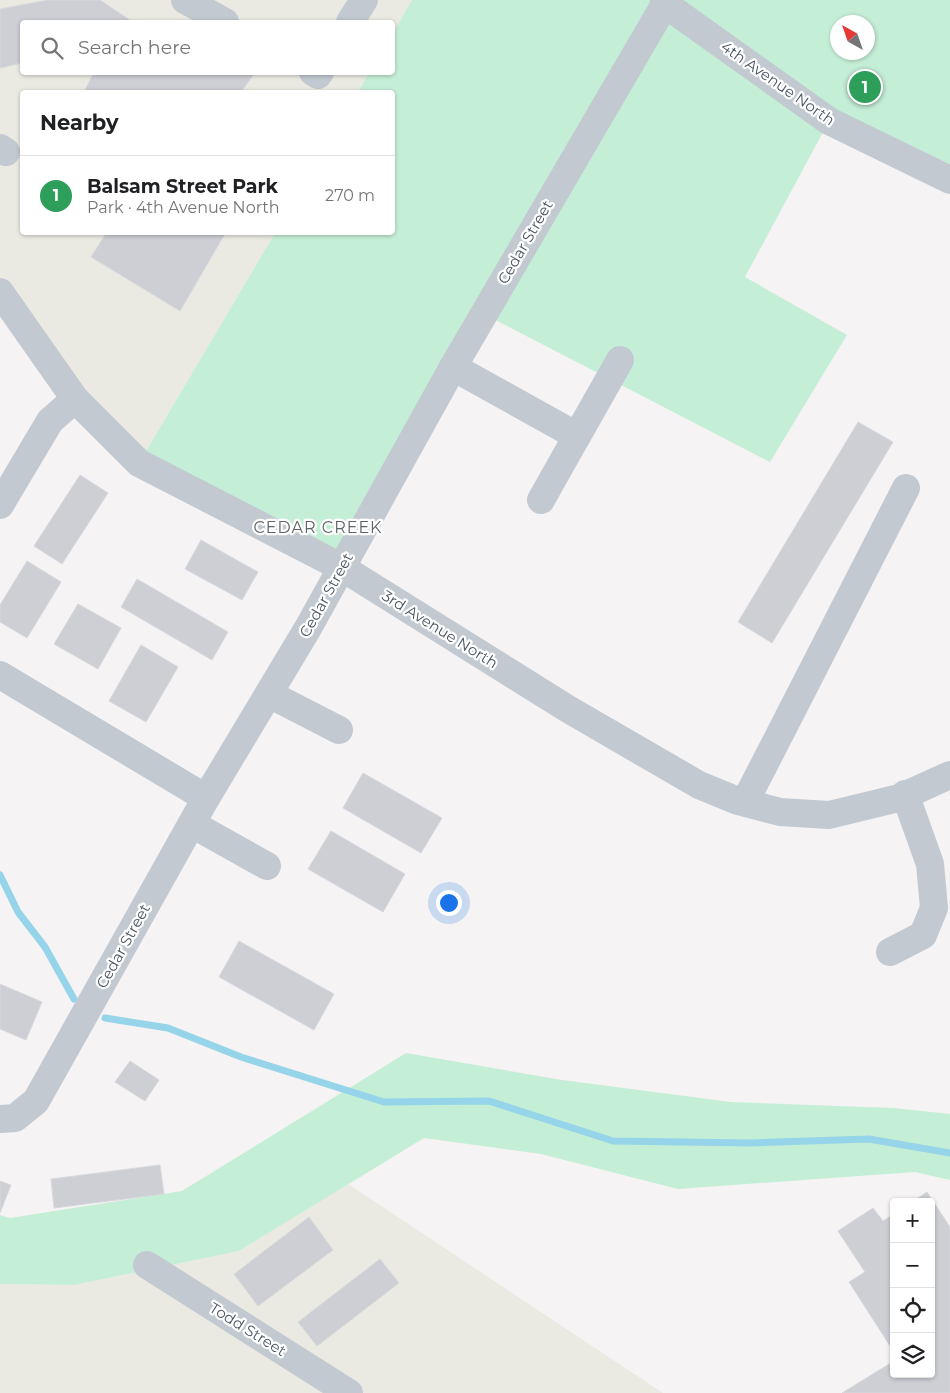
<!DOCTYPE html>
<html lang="en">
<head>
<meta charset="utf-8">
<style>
	body { margin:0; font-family:Montserrat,sans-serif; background:#f6f6f6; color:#202124 }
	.controls { position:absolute; right:15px; bottom:15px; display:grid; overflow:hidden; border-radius:5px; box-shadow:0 1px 4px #0004 }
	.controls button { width:45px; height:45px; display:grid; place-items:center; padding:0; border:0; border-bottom:1px solid #e0e0e0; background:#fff; color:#202124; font:25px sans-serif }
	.compass { position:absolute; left:830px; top:15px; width:45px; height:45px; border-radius:50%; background:#fff; box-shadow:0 1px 4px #0004; rotate:320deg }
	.you { position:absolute; left:448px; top:902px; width:18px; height:18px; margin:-12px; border:4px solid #fff; border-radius:50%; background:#1a73e8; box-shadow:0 0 0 8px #1a73e833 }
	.badge { display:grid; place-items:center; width:32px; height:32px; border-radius:50%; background:#266edc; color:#fff; font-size:16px; font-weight:700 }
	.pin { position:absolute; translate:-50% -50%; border:2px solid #fff; box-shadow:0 1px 5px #0006 }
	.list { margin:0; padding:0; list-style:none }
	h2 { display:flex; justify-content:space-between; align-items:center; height:65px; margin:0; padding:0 20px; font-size:21px }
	h2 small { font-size:16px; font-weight:400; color:#757577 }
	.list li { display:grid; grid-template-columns:32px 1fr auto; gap:15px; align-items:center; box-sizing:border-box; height:80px; padding:0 20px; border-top:1px solid #e0e0e0 }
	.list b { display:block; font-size:19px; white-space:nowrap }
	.list p { margin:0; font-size:16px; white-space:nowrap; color:#757577 }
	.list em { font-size:16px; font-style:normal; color:#757577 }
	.icon { flex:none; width:28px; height:28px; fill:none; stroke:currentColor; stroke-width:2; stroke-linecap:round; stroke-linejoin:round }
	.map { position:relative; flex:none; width:950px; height:1393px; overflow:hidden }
	.search { position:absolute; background:#fff; box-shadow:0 1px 4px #0004; left:20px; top:20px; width:375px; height:55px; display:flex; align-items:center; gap:12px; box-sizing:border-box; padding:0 18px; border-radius:5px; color:#757577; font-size:19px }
	.panel { position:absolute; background:#fff; box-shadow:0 1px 4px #0004; left:20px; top:90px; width:375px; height:145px; border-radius:5px }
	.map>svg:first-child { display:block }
	.commercial { fill:#eae9e2 }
	.green { fill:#c5eed7; fill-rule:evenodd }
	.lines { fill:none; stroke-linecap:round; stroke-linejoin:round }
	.stream { stroke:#95d4e9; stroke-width:7 }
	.building { fill:#cdcfd5; stroke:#d7d9dd }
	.minor { stroke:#c2c9d1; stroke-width:28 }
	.labels { text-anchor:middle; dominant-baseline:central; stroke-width:4.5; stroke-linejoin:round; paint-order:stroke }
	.street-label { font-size:15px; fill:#4b5560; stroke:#fff }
	.neighbourhood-label { font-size:16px; letter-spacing:1px; fill:#5f6367; stroke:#fff }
</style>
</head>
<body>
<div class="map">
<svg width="950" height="1393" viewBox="0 0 950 1393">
	<rect width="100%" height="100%" fill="#f5f3f3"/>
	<g class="commercial">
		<polygon points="0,0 412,0 393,33 392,22 22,22 22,72 369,73 358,92 22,92 22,232 275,233 139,463 0,284"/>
		<polygon points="348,1184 663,1393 0,1393 0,1284 74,1285 239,1251"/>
	</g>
	<g class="green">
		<path d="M412 0H950V180L829 121 745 277 847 335 770 462 484 314 341 567 139 463 275 233 392 232V92H358L369 73 392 72 393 33ZM838 22H868V52H838Z"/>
		<polygon points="406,1053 562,1080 731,1102 894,1108 950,1114 950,1180 915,1172 678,1189 541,1154 424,1138 239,1251 74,1285 0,1284 0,1215 10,1218 182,1191"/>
	</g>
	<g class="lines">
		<g class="stream">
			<polyline points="0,875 18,912 45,947 74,999"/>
			<polyline points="105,1018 168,1028 241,1057 384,1102 489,1101 613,1141 750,1143 869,1139 950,1153"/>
		</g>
	</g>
	<g class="building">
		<polygon points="48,0 100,0 133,22 22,22 22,63 0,68 0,9"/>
		<polygon points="94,72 251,72 254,74 241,92 84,92"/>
		<polygon points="101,232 226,232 180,311 91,257 105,235"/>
		<polygon points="858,422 893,442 772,643 738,622"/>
		<polygon points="80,475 108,493 62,564 34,546"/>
		<polygon points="201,540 258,572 242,600 185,569"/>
		<polygon points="27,561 61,582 27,638 0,622 0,605"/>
		<polygon points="137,579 228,632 212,660 121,607"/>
		<polygon points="78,604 121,628 98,669 54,644"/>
		<polygon points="141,645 178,667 146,722 109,701"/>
		<polygon points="363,773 442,818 421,853 343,808"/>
		<polygon points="331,831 405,874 383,912 308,869"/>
		<polygon points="239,941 334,994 314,1030 219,977"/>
		<polygon points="0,984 42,1002 26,1040 0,1029"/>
		<polygon points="130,1061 159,1080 145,1101 115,1082"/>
		<polygon points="160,1165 164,1194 54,1208 51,1179"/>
		<polygon points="0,1181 11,1185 0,1213"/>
		<polygon points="927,1192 950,1227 950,1393 842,1393 894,1361 894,1374 931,1374 931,1202 912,1202"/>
		<polygon points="873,1208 883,1221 894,1214 894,1352 849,1282 865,1272 838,1231"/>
		<polygon points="309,1217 333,1250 258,1306 234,1274"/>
		<polygon points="380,1259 399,1283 317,1346 298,1322"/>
	</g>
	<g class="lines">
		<g class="minor">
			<polyline points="185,0 225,22"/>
			<polyline points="665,4 829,121 950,180"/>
			<polyline points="350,22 364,0"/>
			<polyline points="313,72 318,75 320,72"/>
			<polyline points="0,148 6,152"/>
			<polyline points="0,292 75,399 139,463 341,567 568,709 699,785 738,801 780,812 829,815 899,798 950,775"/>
			<polyline points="453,367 577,436 620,360"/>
			<polyline points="541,500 577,436"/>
			<polyline points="0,505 50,421 75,399"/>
			<polyline points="0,675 206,798"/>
			<polyline points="269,694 339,730"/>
			<polyline points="745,802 906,488"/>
			<polyline points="192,824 267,866"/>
			<polyline points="890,952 923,935 934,908 930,864 905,794"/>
			<polyline points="0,1119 15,1118 36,1101 206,798 308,628 453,367 665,4 664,0"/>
			<polyline points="147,1265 349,1393"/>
		</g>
	</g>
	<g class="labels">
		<g class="street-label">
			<text transform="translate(778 83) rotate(35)">4th Avenue North</text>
			<text transform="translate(525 242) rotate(-60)">Cedar Street</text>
			<text transform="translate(326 595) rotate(-61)">Cedar Street</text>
			<text transform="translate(440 629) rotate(32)">3rd Avenue North</text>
			<text transform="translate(123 946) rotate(-61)">Cedar Street</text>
			<text transform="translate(248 1329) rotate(32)">Todd Street</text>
		</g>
		<g class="neighbourhood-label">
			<text x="318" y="527">CEDAR CREEK</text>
		</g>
	</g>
</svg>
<div class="controls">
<button>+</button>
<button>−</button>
<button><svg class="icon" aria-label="locate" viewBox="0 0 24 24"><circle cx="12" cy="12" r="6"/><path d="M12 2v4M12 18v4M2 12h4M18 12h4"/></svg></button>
<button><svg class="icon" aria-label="layers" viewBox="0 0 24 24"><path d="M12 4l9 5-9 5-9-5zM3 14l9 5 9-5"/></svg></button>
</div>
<svg class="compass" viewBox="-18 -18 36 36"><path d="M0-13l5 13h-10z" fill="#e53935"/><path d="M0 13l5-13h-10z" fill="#757577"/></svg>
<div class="you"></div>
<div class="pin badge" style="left:865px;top:87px;background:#2e9e5b">1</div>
<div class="search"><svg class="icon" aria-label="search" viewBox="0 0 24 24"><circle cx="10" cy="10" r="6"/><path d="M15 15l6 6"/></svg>Search here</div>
<section class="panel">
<h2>Nearby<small></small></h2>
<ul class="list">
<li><span class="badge" style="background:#2e9e5b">1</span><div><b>Balsam Street Park</b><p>Park · 4th Avenue North</p></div><em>270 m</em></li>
</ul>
</section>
</div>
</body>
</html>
